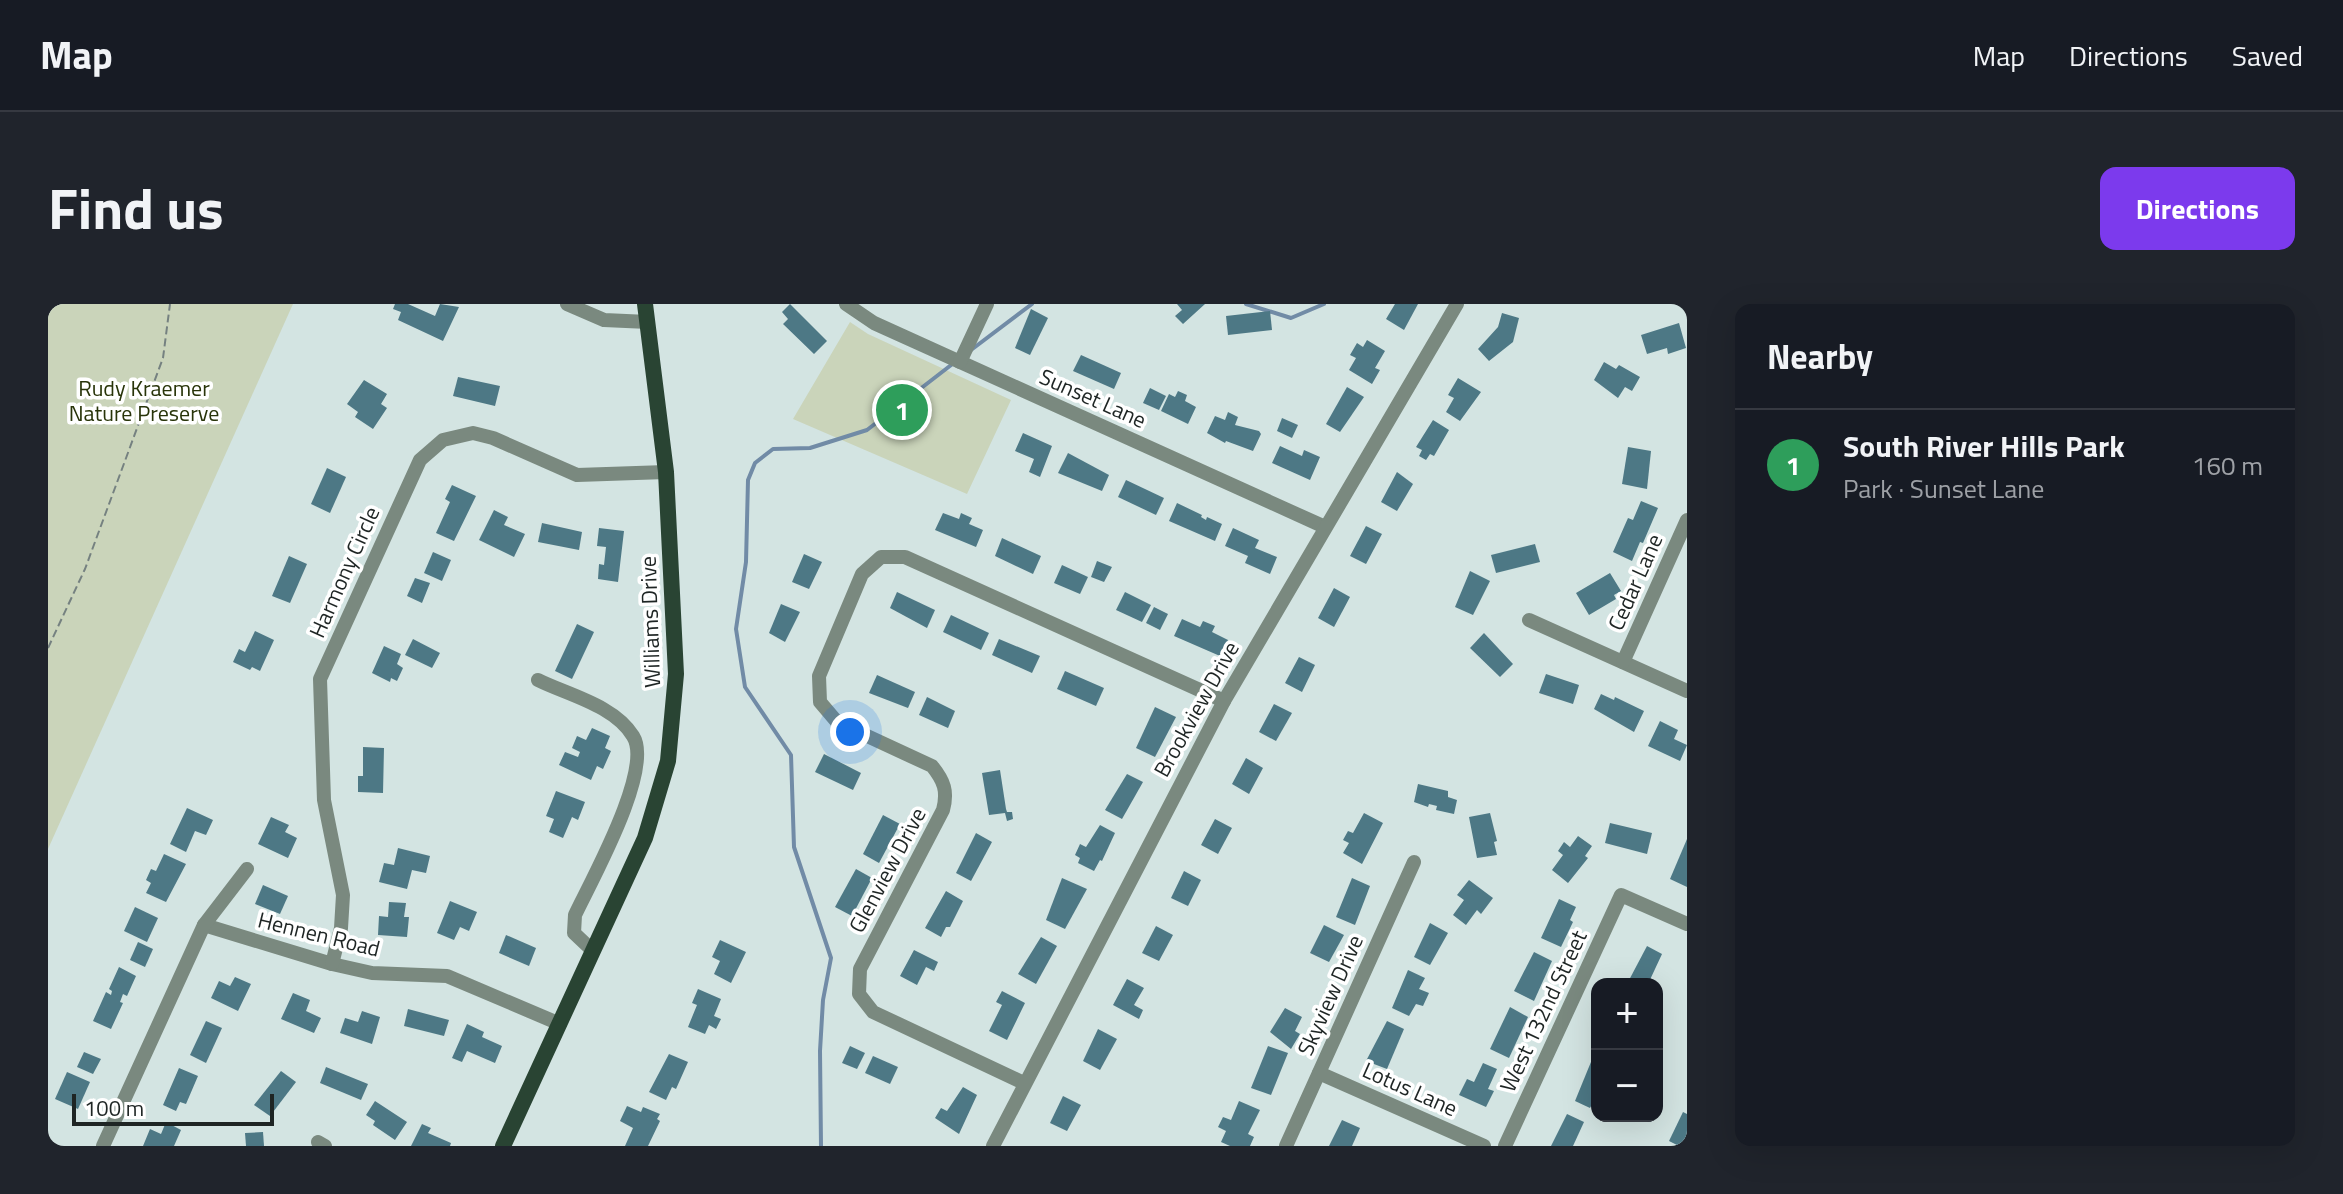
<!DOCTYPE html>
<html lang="en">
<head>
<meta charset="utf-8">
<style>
	body { margin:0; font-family:"Titillium Web",sans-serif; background:#20242c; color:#f1f3f6 }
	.controls { position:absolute; right:24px; bottom:24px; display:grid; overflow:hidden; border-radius:16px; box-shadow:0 8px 32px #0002 }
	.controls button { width:72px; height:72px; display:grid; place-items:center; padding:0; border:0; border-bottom:2px solid #363941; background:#171b24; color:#f1f3f6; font:40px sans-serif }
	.scale { position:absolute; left:24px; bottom:20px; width:202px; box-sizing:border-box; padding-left:8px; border:4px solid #1e2524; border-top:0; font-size:22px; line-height:28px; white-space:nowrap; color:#1e2524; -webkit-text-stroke:6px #fff; paint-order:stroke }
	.you { position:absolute; left:802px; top:428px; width:28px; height:28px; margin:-20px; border:6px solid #fff; border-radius:50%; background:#1a73e8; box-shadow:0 0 0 12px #1a73e833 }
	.badge { display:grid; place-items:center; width:52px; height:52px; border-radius:50%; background:#7c3aed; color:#fff; font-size:26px; font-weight:700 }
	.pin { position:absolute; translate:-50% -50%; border:4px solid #fff; box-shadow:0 2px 8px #0006 }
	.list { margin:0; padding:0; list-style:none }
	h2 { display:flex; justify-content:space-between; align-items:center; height:104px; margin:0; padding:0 32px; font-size:34px }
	h2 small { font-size:26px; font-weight:400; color:#9ea1a6 }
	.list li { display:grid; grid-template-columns:52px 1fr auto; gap:24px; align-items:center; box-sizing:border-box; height:112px; padding:0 32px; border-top:2px solid #363941 }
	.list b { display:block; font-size:30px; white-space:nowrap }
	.list p { margin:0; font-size:26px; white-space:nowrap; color:#9ea1a6 }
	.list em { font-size:26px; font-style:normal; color:#9ea1a6 }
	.map { position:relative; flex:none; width:1639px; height:842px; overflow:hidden; border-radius:16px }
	header { display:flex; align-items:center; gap:48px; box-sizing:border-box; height:112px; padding:0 40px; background:#171b24; border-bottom:2px solid #363941 }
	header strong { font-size:38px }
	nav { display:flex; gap:44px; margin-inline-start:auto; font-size:28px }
	.intro { display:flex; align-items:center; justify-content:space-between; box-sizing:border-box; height:192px; padding:0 48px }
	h1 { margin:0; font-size:56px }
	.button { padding:20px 36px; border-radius:16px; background:#7c3aed; color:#fff; font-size:28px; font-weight:700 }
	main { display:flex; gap:48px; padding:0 48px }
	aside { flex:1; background:#171b24; border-radius:16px; box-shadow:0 8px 32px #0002 }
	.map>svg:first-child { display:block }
	.green { fill:#cad4ba }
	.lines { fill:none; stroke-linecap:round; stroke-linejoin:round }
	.stream { stroke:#718ba6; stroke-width:4 }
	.building { fill:#4d7885 }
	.path { stroke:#758180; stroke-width:2; stroke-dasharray:8 4; stroke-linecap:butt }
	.minor { stroke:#7a897f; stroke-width:14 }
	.major { stroke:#294433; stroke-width:16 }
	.labels { text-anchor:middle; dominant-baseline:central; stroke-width:7; stroke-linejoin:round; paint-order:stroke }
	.park-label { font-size:22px; fill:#283409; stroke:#fff }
	.street-label { font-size:22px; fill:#1e2524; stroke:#fff }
</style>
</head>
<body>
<header>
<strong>Map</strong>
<nav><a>Map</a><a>Directions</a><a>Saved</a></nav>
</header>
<div class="intro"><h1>Find us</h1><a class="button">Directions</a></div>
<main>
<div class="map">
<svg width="1639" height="842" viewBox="0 0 1639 842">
	<rect width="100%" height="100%" fill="#d3e4e2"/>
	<g class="green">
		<polygon points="0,0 245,0 0,545"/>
		<polygon points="802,18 820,30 963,96 919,190 745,115"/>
	</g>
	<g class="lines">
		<g class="stream">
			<polyline points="1198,0 1243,14 1276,0"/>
			<polyline points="923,46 984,0"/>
			<polyline points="773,842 772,747 775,696 783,654 746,543 743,451 697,383 688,325 698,258 700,176 707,159 725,145 762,144 819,126 907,58"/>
		</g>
	</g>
	<g class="building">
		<polygon points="347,0 360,0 387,12 392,0 411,3 395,37 350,16 353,8 345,5"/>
		<polygon points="742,0 779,37 766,50 735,20 740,15 734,8"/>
		<polygon points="1129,0 1157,0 1135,20 1127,12 1134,6"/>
		<polygon points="1347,0 1370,0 1356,26 1338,15"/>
		<polygon points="983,5 1000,14 982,51 967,44"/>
		<polygon points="1222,7 1224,26 1180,31 1178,12"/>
		<polygon points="1454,9 1471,14 1465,38 1441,57 1430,45 1450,23"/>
		<polygon points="1631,19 1638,44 1620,50 1619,44 1599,50 1593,31"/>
		<polygon points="1319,36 1337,47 1327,64 1332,66 1324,80 1301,66 1308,54 1302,51 1309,39 1315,43"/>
		<polygon points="1033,51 1073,69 1066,85 1025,67"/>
		<polygon points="1556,58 1568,65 1571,61 1592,73 1584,87 1577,83 1570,94 1546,76"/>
		<polygon points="410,73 452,82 447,102 405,92"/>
		<polygon points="1410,74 1433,88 1412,117 1398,108 1406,94 1400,91"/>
		<polygon points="316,76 339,90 333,100 339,104 325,125 307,113 310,108 299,100"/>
		<polygon points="1299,83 1316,93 1292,128 1278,120"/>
		<polygon points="1102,84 1118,92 1111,106 1095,99"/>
		<polygon points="1130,87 1139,91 1137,97 1148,103 1140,120 1113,107 1121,90 1127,93"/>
		<polygon points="1180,108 1190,113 1187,121 1211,127 1213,130 1205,147 1178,137 1177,139 1159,129 1167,112 1177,116"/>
		<polygon points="1234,114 1250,121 1244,134 1229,127"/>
		<polygon points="1385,116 1401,126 1386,152 1382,150 1378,156 1371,152 1374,146 1368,143"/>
		<polygon points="975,129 1004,142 992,173 981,168 986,155 967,147"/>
		<polygon points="1232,142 1254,152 1256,146 1272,153 1262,176 1224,159"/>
		<polygon points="1580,143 1603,147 1599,185 1574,180"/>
		<polygon points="1020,149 1061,171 1054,187 1010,169"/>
		<polygon points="279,164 298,173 282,209 263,200"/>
		<polygon points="1349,168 1365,180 1349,207 1333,198"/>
		<polygon points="1078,176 1116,194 1108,211 1070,193"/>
		<polygon points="404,181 428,192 406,237 388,229 402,198 397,195"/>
		<polygon points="1593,197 1610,204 1595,239 1592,238 1584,257 1565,248 1580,214 1585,216"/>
		<polygon points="1129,199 1154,211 1153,213 1158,216 1159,213 1174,220 1167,237 1121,217"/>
		<polygon points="446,206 460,213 456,221 477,230 466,253 431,236"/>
		<polygon points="895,209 911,215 913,209 924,214 921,220 935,226 928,243 887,226"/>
		<polygon points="494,219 534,228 531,246 490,238"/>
		<polygon points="1318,222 1334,230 1318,260 1302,252"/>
		<polygon points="551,224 576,227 570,278 550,275 551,260 556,261 558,243 549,242"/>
		<polygon points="1185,224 1211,236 1207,244 1229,253 1222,270 1197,259 1200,252 1177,242"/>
		<polygon points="954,234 993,252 985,270 947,252"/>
		<polygon points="1487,240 1492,258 1448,269 1443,251"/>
		<polygon points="385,248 403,256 394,277 376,269"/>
		<polygon points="756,250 774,258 761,285 744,278"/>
		<polygon points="241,252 259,260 242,299 224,292"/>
		<polygon points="1049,257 1064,263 1056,278 1043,273"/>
		<polygon points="1014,261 1040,273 1032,290 1006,279"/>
		<polygon points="1422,267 1442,277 1425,311 1407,303"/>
		<polygon points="1562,269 1573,287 1566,291 1568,295 1541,311 1528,289"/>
		<polygon points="367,274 382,279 374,299 359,292"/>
		<polygon points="1286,284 1302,293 1286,323 1270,314"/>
		<polygon points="849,288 887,306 879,324 842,304"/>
		<polygon points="1077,288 1103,301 1094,318 1068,306"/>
		<polygon points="733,300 752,308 737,338 721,329"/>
		<polygon points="1106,303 1120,310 1112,326 1098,319"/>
		<polygon points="903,311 941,329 933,346 895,328"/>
		<polygon points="1134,315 1152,323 1155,317 1167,322 1164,328 1180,336 1172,352 1126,332"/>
		<polygon points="529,320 546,328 524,375 507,367"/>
		<polygon points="207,327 226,336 212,367 204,363 202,366 185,358 191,345 197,348"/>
		<polygon points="1436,329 1465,360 1452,373 1422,344"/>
		<polygon points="365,335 392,349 384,364 357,351"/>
		<polygon points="951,335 992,352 984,369 944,351"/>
		<polygon points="336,342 353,350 349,360 355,364 349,377 343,374 342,378 324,369"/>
		<polygon points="1251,353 1267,361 1254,388 1237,379"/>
		<polygon points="1017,367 1056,384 1048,402 1009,385"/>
		<polygon points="1498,370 1531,381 1525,400 1491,389"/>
		<polygon points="829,371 867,388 860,404 821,389"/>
		<polygon points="1553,390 1566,396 1567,393 1596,407 1586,428 1546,405"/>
		<polygon points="879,393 907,407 900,424 871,411"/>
		<polygon points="1226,400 1244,409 1228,437 1211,428"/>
		<polygon points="1107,403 1128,413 1107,453 1088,444"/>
		<polygon points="1612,417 1630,426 1626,435 1639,441 1632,457 1600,442"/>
		<polygon points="544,424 562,432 557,444 563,447 555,465 549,462 543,476 511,461 517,448 530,453 532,448 524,444 529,432 538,436"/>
		<polygon points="315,443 336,444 335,489 310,488 310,472 315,472"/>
		<polygon points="776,450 813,469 805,486 767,468"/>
		<polygon points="1198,454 1215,464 1201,490 1184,480"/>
		<polygon points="952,466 958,505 959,508 964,508 965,515 959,517 957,509 941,511 934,469"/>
		<polygon points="1079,470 1095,478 1074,515 1057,506"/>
		<polygon points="1370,480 1400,487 1400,493 1409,496 1406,510 1388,506 1389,502 1381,500 1380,503 1366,498"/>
		<polygon points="508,487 537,498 530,516 524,513 515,534 501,528 506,515 498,512"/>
		<polygon points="139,504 165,516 158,531 147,527 138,548 122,540"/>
		<polygon points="1316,509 1335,519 1314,560 1295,549 1301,539 1295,536 1300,527 1305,529"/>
		<polygon points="1442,509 1449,537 1446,538 1449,551 1429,554 1421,513"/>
		<polygon points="835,511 852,520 831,559 815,550"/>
		<polygon points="223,513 241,521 237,528 249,534 240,554 210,540"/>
		<polygon points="1167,515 1184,524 1170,550 1153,541"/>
		<polygon points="1562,519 1604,529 1599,550 1557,539"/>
		<polygon points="1052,521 1067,529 1054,557 1052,556 1046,567 1030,559 1032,554 1027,551 1032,540 1038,543"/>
		<polygon points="928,529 944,538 923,577 908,569"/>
		<polygon points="1530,532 1544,542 1537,552 1540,554 1520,579 1504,566 1515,551 1510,547 1516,538 1522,543"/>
		<polygon points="1639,535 1639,583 1622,575"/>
		<polygon points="350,544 382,552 378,569 364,566 359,585 331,578 336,559 346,561"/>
		<polygon points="116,550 138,560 118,598 98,589 103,579 98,576 103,565 108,567"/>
		<polygon points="808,565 824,574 804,612 787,603"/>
		<polygon points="1136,567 1153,576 1140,602 1123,594"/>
		<polygon points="1014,574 1039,585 1017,625 998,616"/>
		<polygon points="1304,574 1322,582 1307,621 1288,613"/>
		<polygon points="1421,576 1445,594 1433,610 1429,606 1418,621 1405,611 1416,596 1409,591"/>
		<polygon points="215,581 240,592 232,610 207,600"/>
		<polygon points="898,587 915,597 902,623 898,623 893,633 877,624"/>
		<polygon points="1511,595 1528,603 1522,616 1525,618 1513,643 1493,634"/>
		<polygon points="402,597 429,608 421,627 412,623 406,636 389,629"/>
		<polygon points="341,598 358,599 356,613 361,613 359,633 330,631 331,612 340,613"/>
		<polygon points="87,603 110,614 99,638 76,627"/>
		<polygon points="1382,619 1400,629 1382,661 1366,653"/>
		<polygon points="1276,621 1296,631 1281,658 1262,649"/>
		<polygon points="1108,622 1125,631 1111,657 1094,649"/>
		<polygon points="458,631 488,644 481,662 451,649"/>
		<polygon points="993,633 1009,642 988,680 970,670"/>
		<polygon points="672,636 698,648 683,679 666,670 672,657 664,653"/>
		<polygon points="90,638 105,645 97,663 82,656"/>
		<polygon points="1599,642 1614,650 1600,680 1583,680 1580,678"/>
		<polygon points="866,646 890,658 886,667 878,663 869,681 852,672"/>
		<polygon points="1486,648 1504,657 1486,697 1466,687"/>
		<polygon points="71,663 88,672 79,692 75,690 72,698 75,699 63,725 45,717 58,688 63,691 64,687 61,685"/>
		<polygon points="1360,666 1377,674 1371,685 1381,689 1375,702 1368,700 1361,712 1344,704"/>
		<polygon points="187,673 203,680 190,707 163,694 171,677 182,682"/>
		<polygon points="1079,675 1096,684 1086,701 1095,706 1091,715 1065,701"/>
		<polygon points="650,685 673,695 666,712 673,715 668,725 661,721 657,730 640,723 649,701 644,699"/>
		<polygon points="954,687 977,699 959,736 941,727 954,701 948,698"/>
		<polygon points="245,689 262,696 258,707 273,714 266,729 233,715"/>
		<polygon points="1462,703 1480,713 1461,754 1442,745"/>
		<polygon points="1237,704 1254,713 1247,727 1252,730 1243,745 1222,728"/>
		<polygon points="360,705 401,716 396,732 356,722"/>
		<polygon points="314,707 332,713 324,740 292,729 297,714 310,718"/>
		<polygon points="158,717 174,724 158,759 142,751"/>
		<polygon points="1339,717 1356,725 1339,765 1318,757"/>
		<polygon points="419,720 436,728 434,733 454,742 447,759 419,747 414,758 404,754"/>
		<polygon points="1050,725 1069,735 1052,766 1035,757"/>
		<polygon points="802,742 817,749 809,765 794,759"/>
		<polygon points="1220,742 1240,749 1223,791 1203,784"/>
		<polygon points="36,748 53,755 45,770 29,763"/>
		<polygon points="621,750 640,758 628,785 624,783 618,796 601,788"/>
		<polygon points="825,752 850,763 842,780 817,769"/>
		<polygon points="1545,753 1549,755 1549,791 1542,804 1527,797"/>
		<polygon points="1435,759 1449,765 1440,785 1446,787 1438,803 1411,791 1419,775 1426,778"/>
		<polygon points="278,763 320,780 313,796 272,779"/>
		<polygon points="131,764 150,772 138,800 132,798 128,807 115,801"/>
		<polygon points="233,767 248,778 222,812 206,801"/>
		<polygon points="19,768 42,778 30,805 7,795"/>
		<polygon points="915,783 929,791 911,830 887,814 893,804 899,807"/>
		<polygon points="1015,792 1033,801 1019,827 1002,819"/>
		<polygon points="327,797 359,818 347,836 325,821 327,817 318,811"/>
		<polygon points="1191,797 1212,806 1200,830 1206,833 1202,842 1182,842 1173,838 1178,827 1170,823 1175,813 1183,816"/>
		<polygon points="579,802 593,808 595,803 612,810 609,815 612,817 600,842 577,842 585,824 572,817"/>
		<polygon points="1635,808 1639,810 1639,842 1631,842 1621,837"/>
		<polygon points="1519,810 1536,818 1525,842 1503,842"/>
		<polygon points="1294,816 1312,824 1304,842 1281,842"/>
		<polygon points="118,818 133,826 126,842 95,842 102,825 113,830"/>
		<polygon points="374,820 383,824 380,829 403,839 402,842 363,842"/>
		<polygon points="215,828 216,842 198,842 197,829"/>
	</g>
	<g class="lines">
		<polyline class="path" points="0,344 37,265 115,54 122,0"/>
		<g class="minor">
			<polyline points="519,0 556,16 600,18"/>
			<polyline points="798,0 826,19 1277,223"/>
			<polyline points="912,58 939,0"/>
			<polyline points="1481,316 1639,387"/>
			<polyline points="1575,358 1639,216"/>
			<path d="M490 376C520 391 566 401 585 432 606 465 543 577 527 611L526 629 545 647"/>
			<polyline points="156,621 284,660 324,669 399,672 512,720"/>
			<polyline points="284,660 293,624 295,591 276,496 272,375 372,156 395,136 425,129 445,134 529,171 618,168"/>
			<polyline points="1271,769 1436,842"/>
			<path d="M976 779 825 708 811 690 812 665 895 506C900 487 896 477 884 462L789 418 772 398 771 372 814 270 833 253H857L1176 397"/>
			<polyline points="270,838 277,842"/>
			<polyline points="55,842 156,621 199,565"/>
			<polyline points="945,842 1176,397 1409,0"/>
			<polyline points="1238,842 1366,558"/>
			<polyline points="1457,842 1573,591 1639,620"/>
		</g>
		<polyline class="major" points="455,842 597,534 620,457 628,370 618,168 597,0"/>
	</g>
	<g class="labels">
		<g class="park-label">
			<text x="96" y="84">Rudy Kraemer<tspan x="96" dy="25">Nature Preserve</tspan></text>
		</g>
		<g class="street-label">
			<text transform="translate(1045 94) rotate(24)">Sunset Lane</text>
			<text transform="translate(296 268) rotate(-66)">Harmony Circle</text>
			<text transform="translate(1587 278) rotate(-66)">Cedar Lane</text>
			<text transform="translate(602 318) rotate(-92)">Williams Drive</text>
			<text transform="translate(1148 405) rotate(-61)">Brookview Drive</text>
			<text transform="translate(839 566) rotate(-62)">Glenview Drive</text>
			<text transform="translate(271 630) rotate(14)">Hennen Road</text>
			<text transform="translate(1282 691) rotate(-66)">Skyview Drive</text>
			<text transform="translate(1495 707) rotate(-65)">West 132nd Street</text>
			<text transform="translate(1362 785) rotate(24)">Lotus Lane</text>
		</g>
	</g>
</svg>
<div class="controls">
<button>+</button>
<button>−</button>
</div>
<div class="scale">100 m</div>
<div class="you"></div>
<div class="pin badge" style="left:854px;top:106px;background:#2e9e5b">1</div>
</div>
<aside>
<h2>Nearby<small></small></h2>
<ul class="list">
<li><span class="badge" style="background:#2e9e5b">1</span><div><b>South River Hills Park</b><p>Park · Sunset Lane</p></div><em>160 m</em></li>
</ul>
</aside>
</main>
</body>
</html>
